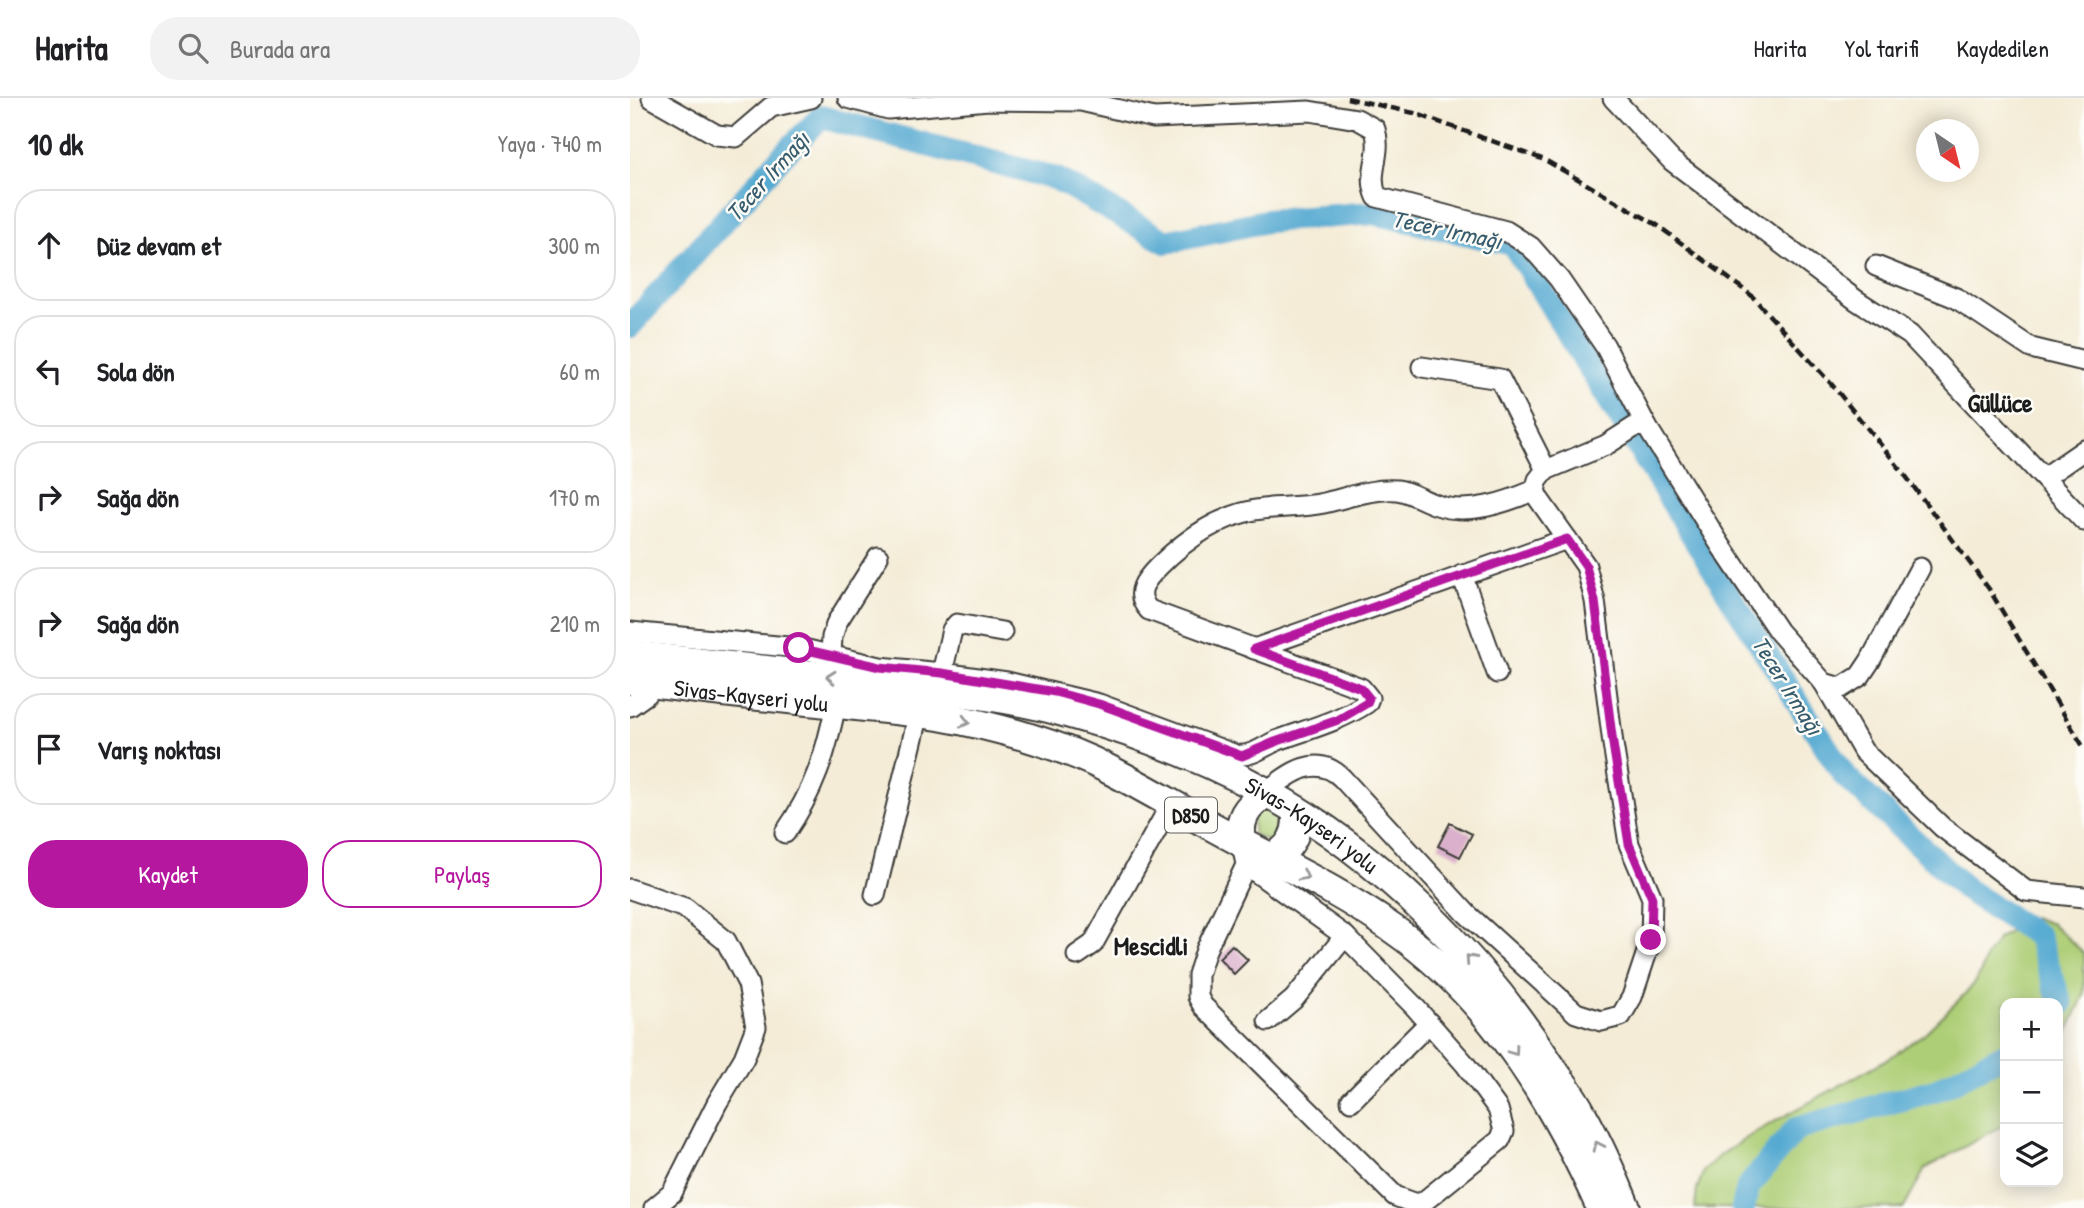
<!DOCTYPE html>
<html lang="tr">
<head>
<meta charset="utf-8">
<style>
	body { margin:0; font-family:"Patrick Hand",sans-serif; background:#f2f2f2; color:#202124 }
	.controls { position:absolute; right:21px; bottom:21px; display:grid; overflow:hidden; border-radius:14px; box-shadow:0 4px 18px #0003 }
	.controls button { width:63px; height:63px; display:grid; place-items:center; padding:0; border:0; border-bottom:2px solid #e0e0e0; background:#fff; color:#202124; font:35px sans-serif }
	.compass { position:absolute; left:1286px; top:21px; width:63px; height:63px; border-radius:50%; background:#fff; box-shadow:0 4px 18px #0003; rotate:145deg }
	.stop { position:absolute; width:21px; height:21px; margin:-16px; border:5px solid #b5179e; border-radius:50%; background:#fff }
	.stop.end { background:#b5179e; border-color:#fff; box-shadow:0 2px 7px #0008 }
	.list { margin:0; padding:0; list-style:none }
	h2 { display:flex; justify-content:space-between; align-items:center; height:91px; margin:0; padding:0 28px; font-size:30px }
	h2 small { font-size:23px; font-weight:400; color:#757577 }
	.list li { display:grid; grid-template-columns:46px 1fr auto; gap:21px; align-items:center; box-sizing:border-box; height:112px; margin:0 14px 14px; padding:0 14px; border:2px solid #e0e0e0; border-radius:28px }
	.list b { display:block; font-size:26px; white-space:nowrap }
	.list em { font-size:23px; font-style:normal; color:#757577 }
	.actions { display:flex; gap:14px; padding:21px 28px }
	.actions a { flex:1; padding:16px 0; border:2px solid #b5179e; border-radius:28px; text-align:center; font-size:24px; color:#b5179e }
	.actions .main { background:#b5179e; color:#fff }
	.icon { flex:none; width:38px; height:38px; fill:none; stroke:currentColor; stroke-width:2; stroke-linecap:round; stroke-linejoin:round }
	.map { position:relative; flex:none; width:1454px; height:1110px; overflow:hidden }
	header { display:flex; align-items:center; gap:42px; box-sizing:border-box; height:98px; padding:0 35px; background:#fff; border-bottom:2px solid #e0e0e0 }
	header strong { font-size:33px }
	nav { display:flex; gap:38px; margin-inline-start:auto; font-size:24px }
	.search { width:490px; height:63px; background:#f2f2f2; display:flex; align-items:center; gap:18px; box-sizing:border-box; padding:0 24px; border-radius:28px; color:#757577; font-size:26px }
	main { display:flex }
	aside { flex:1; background:#fff }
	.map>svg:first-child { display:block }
	.green { fill:#adce76; stroke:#647549; stroke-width:2 }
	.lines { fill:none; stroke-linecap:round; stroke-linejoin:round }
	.river { stroke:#56aad2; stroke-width:24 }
	.building { fill:#dbb0cc }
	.minor-casing { stroke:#3c3b38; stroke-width:23 }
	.highway-casing { stroke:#3c3b38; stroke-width:32 }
	.minor { stroke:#fff; stroke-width:19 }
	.highway { stroke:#fff; stroke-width:28 }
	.rail { stroke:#1c1c1c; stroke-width:4.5; stroke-dasharray:10 5; stroke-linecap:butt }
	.oneway { stroke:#999 }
	.route { stroke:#b5179e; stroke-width:9 }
	.labels { text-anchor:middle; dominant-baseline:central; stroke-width:5; stroke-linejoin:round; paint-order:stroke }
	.shield { fill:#fdfcf7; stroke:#605f5e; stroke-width:2 }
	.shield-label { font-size:21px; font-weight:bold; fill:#1c1c1c }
	.street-label { font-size:23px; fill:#1c1c1c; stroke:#fdfcf7 }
	.water-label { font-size:24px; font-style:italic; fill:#365c6e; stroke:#fdfcf7 }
	.quarter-label { font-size:26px; font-weight:bold; fill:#1c1c1c; stroke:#fdfcf7 }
</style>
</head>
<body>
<header>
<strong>Harita</strong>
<div class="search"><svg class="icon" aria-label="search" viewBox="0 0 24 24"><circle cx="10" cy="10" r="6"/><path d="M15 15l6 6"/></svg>Burada ara</div>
<nav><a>Harita</a><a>Yol tarifi</a><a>Kaydedilen</a></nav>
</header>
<main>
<aside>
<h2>10 dk<small>Yaya · 740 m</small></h2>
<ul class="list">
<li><svg class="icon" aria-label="ahead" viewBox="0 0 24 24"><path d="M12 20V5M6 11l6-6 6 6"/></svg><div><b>Düz devam et</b></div><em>300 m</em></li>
<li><svg class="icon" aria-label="left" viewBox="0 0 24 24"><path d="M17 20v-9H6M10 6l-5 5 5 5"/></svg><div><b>Sola dön</b></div><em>60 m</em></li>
<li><svg class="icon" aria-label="right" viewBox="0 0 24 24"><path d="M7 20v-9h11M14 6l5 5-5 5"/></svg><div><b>Sağa dön</b></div><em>170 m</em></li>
<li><svg class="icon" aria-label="right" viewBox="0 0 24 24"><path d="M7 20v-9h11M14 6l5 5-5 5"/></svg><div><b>Sağa dön</b></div><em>210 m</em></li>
<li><svg class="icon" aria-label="arrive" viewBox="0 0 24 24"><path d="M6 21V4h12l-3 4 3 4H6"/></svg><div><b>Varış noktası</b></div></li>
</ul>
<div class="actions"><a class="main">Kaydet</a><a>Paylaş</a></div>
</aside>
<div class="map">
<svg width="1454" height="1110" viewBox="0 0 1454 1110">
	<rect width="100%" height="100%" fill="#fdfcf7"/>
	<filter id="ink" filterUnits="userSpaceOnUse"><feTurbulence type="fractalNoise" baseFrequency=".0143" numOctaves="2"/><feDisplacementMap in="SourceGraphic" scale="14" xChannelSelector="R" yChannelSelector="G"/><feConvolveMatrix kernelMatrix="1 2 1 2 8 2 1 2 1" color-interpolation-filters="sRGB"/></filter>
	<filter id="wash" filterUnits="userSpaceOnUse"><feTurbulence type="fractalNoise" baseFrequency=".00686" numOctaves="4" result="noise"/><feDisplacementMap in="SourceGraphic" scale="28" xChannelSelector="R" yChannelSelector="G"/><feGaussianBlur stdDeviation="1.57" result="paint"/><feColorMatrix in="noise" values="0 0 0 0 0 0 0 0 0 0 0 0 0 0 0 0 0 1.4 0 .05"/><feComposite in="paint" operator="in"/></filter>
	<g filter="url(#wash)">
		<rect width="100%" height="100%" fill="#f4ecd7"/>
		<g class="green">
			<polygon points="636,709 651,714 656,730 645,743 639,744 623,736 623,718"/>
			<polygon points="1402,819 1422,826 1454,855 1454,897 1428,955 1428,905 1375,905 1375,1026 1295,1071 1274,1110 1065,1110 1067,1091 1074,1072 1089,1058 1126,1034 1259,960 1294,936 1339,892 1350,876 1357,857 1369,840"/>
		</g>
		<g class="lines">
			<g class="river">
				<polyline points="0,228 154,56 191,19 427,81 536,144 636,123 744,115 883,146 1105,506 1214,677 1337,792 1408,838 1431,906 1428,909"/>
				<polyline points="1113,1110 1118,1089 1166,1031 1308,991 1375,956"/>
			</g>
		</g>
		<g id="blocks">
			<g class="building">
				<polygon points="820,725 842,736 830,759 808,748"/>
				<polygon points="602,847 618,862 604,876 589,860"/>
			</g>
		</g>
	</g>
	<g filter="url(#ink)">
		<use href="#blocks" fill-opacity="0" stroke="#3c3b38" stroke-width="2"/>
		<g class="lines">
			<g class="minor-casing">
				<g id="minor">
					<polyline points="22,0 87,37 106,39 141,9 181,0"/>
					<path d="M218 0 258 11 358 2 451 3 524 20 679 13 727 21 745 31C753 58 736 75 747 99L876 133 901 149 929 181 975 248 1017 329"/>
					<polyline points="983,0 1042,63 1226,202 1280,237 1454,423"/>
					<polyline points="1246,168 1326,200 1401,250 1454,263"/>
					<polyline points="792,269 870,281 916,372"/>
					<polyline points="1415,379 1454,352"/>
					<polyline points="832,477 867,575"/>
					<polyline points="0,534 169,550 250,569 312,575 310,587"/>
					<path d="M372 534 327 526 322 532 312 575 377 584 469 606 606 657C621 659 633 649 646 643 678 631 708 624 737 605L739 600 731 590 519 512C503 495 516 481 529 468 555 442 588 419 625 412 648 408 671 410 694 405 716 400 743 390 767 392 782 394 793 403 807 407 838 418 877 404 905 392"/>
					<polyline points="624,551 937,441"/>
					<polyline points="201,556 202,539 207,524 248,459"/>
					<polyline points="1194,585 1233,653 1312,729 1396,793 1454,799"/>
					<polyline points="0,608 17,596 24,586"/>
					<path d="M636 694C659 676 686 654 712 680L837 816 946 915 971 923 991 918 1002 899 1021 842 1022 800 999 746 983 646 965 503 956 468 908 400 905 392 908 382 916 372 976 347 1006 328 1017 329 1091 448 1148 533 1194 585 1211 590 1230 578 1240 563 1290 470"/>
					<path d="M155 735C184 693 196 656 206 606"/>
					<polyline points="612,745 616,767 576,852 568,877 568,899 573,908 765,1098 784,1105 792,1105 870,1042 874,1033 868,1011 835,966 784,908 715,838 664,901 638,923"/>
					<polyline points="616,767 715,838"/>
					<polyline points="0,791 55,810 96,843 118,886 126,929 114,960 87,1005 42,1095 24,1110"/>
					<polyline points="245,797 289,615"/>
					<polyline points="447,857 463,846 541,706"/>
					<polyline points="721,1003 799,925"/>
				</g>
			</g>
			<g class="highway-casing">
				<g id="highway">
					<path id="s1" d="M0 557C79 566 158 575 237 583 302 591 367 596 430 613 500 632 570 658 634 693 751 757 850 859 922 970 932 985 944 1000 952 1016 969 1046 983 1078 996 1110"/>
					<path id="s2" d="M0 582C75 594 152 600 227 608 254 611 282 613 309 618 365 628 431 646 482 673 517 691 550 711 585 730 645 763 707 791 763 831 861 899 923 1003 971 1110"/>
					<path d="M612 745C607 720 617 709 636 694"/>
					<path d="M639 760C660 753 670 734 666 712"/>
				</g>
			</g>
			<use href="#minor" class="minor"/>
			<use href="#highway" class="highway"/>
			<polyline class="rail" points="717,0 784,15 915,62 1027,127 1121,197 1203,288 1272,373 1359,491 1454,650"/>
		</g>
		<defs><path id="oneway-chevron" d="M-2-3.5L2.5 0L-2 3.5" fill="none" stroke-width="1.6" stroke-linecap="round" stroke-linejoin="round" transform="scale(1.75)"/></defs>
		<g class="oneway">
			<use href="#oneway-chevron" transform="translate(201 579) rotate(-174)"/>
			<use href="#oneway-chevron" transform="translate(335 624) rotate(14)"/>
			<use href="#oneway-chevron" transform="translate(674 778) rotate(27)"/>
			<use href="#oneway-chevron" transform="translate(840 861) rotate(-132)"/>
			<use href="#oneway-chevron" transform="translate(884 953) rotate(54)"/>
			<use href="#oneway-chevron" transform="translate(968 1048) rotate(-116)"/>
		</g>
	</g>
	<g class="lines" filter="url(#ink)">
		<polyline class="route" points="169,550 250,569 312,575 425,594 469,606 612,658 645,644 708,622 737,605 739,600 731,590 624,551 937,441 956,468 965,503 983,646 999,746 1022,800 1021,842"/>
	</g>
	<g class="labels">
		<rect class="shield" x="535" y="699.5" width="52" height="35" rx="5"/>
		<g class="shield-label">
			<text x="561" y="717">D850</text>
		</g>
		<g class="street-label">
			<text stroke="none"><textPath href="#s2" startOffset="122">Sivas-Kayseri yolu</textPath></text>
			<text stroke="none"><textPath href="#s1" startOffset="712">Sivas-Kayseri yolu</textPath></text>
		</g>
		<g class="water-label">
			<text transform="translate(137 78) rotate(-48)">Tecer Irmağı</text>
			<text transform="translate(817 131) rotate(12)">Tecer Irmağı</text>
			<text transform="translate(1158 587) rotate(58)">Tecer Irmağı</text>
		</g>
		<g class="quarter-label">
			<text x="1370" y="304">Güllüce</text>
			<text x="521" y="847">Mescidli</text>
		</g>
	</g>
</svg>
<div class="controls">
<button>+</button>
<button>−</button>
<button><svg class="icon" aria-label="layers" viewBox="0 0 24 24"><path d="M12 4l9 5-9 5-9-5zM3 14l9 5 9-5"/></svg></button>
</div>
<svg class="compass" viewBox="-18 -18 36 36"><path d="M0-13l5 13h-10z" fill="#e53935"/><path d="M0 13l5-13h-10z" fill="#757577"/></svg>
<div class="stop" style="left:169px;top:550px"></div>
<div class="stop end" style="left:1021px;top:842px"></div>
</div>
</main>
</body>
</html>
